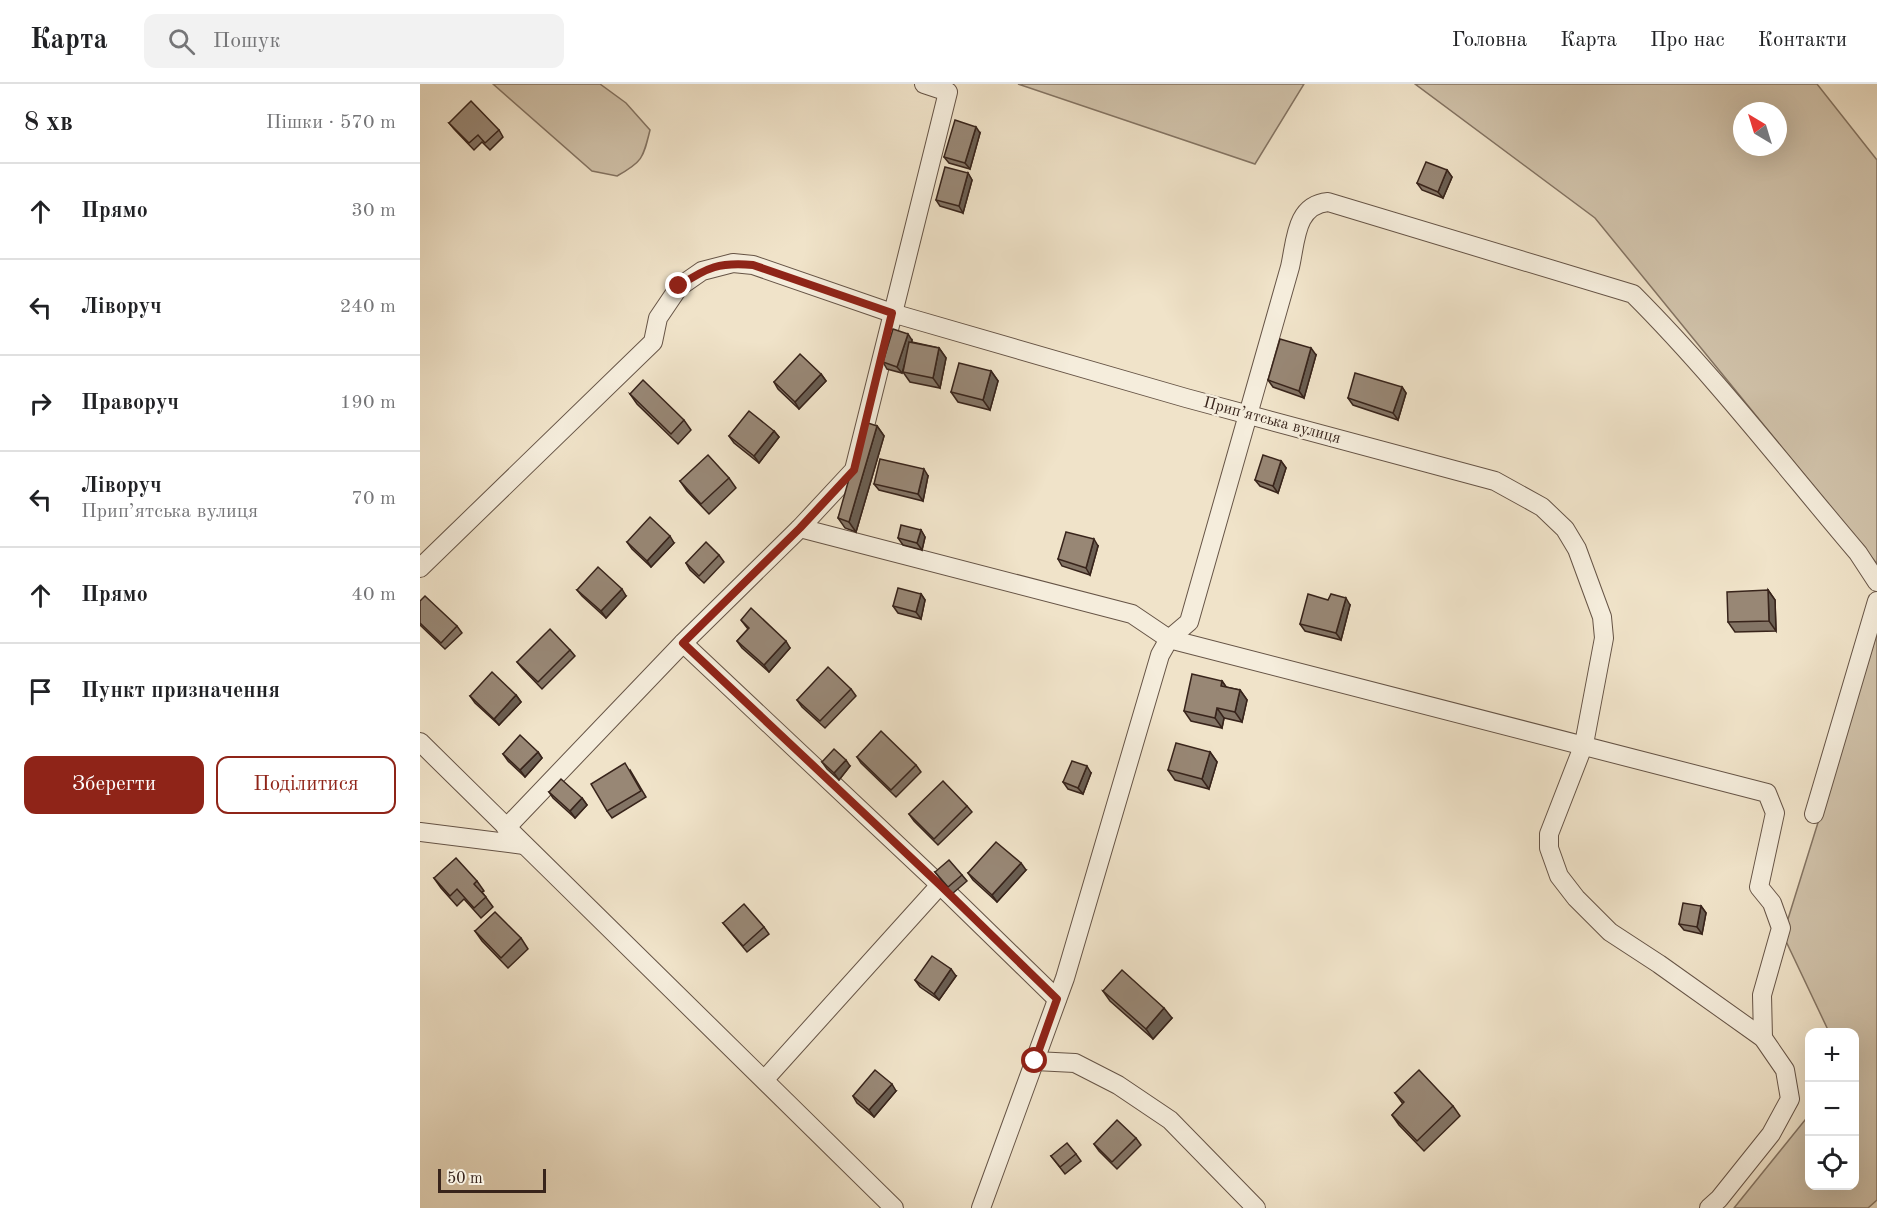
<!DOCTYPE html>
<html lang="uk">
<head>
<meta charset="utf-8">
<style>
	body { margin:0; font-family:"Old Standard TT",serif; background:#f2f2f2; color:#202124 }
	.controls { position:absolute; right:18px; bottom:18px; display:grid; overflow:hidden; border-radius:12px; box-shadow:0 6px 24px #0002 }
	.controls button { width:54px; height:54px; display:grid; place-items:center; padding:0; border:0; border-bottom:2px solid #e0e0e0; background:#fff; color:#202124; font:30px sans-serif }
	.compass { position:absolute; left:1313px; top:18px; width:54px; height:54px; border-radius:50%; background:#fff; box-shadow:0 6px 24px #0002; rotate:322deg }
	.scale { position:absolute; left:18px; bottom:15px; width:108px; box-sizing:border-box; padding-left:6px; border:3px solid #38241b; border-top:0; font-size:16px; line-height:21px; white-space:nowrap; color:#38241b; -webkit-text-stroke:4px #f5eddc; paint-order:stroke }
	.stop { position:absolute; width:18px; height:18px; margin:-14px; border:4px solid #8f2418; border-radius:50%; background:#fff }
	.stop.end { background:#8f2418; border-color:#fff; box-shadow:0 2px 6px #0008 }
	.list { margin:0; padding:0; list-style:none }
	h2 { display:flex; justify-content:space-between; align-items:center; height:78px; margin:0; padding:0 24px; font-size:26px }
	h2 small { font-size:20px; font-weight:400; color:#757577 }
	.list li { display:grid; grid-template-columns:39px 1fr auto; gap:18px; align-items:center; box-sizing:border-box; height:96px; padding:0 24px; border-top:2px solid #e0e0e0 }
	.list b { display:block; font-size:22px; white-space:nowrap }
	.list p { margin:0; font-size:20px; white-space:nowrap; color:#757577 }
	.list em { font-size:20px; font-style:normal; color:#757577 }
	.actions { display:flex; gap:12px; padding:18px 24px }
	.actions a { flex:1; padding:14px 0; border:2px solid #8f2418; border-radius:12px; text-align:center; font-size:21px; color:#8f2418 }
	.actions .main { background:#8f2418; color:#fff }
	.icon { flex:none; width:33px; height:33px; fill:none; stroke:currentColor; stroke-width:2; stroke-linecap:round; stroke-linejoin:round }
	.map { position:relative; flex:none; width:1457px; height:1124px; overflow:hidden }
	header { display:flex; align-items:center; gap:36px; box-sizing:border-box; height:84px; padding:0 30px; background:#fff; border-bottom:2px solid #e0e0e0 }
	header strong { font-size:28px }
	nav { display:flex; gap:33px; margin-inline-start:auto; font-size:21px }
	.search { width:420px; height:54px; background:#f2f2f2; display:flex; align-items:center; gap:15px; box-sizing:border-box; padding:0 21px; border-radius:12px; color:#757577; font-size:22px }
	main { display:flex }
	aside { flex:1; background:#fff }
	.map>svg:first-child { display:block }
	.green { fill:#d1c3ab; stroke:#847463; stroke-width:1.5; fill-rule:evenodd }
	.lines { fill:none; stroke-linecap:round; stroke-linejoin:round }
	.street-casing { stroke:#665446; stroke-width:20 }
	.street { stroke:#f5eddc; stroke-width:18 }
	.wall { fill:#837465; stroke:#38241b; stroke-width:1.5 }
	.shaded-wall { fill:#6a5e52; stroke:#38241b; stroke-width:1.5 }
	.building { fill:#988775; stroke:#38241b; stroke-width:1.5 }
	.route { stroke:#8f2418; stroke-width:8 }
	.labels { text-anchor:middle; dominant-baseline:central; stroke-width:5; stroke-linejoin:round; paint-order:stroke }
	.street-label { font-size:16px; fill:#38241b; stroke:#f5eddc }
</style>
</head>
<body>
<header>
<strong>Карта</strong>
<div class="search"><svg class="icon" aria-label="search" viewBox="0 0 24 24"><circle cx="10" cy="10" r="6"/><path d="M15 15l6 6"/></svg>Пошук</div>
<nav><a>Головна</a><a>Карта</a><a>Про нас</a><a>Контакти</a></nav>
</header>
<main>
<aside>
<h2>8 хв<small>Пішки · 570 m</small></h2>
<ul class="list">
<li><svg class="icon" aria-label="ahead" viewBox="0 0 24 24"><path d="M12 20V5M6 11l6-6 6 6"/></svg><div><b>Прямо</b></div><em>30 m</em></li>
<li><svg class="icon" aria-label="left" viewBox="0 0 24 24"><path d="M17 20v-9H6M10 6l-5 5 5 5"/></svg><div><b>Ліворуч</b></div><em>240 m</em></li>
<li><svg class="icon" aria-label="right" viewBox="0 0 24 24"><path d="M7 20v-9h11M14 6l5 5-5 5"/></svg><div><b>Праворуч</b></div><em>190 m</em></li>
<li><svg class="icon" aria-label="left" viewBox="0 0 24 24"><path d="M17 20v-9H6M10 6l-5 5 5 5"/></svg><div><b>Ліворуч</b><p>Прип’ятська вулиця</p></div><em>70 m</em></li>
<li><svg class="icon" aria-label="ahead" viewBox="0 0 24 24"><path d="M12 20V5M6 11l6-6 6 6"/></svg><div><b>Прямо</b></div><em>40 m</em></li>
<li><svg class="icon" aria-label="arrive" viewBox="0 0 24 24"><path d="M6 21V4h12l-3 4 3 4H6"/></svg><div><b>Пункт призначення</b></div></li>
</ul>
<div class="actions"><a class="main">Зберегти</a><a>Поділитися</a></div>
</aside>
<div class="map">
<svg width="1457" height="1124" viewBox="0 0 1457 1124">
	<rect width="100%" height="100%" fill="#f0e3c9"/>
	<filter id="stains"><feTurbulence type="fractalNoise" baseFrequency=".00333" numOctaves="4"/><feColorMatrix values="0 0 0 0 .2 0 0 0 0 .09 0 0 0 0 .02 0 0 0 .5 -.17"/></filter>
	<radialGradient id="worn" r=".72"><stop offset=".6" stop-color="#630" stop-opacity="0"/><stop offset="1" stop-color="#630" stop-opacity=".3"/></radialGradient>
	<g class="green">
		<path d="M73 0H180L206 19 230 46C223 75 222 78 197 92L172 87Z"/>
		<polygon points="598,0 884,0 835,80"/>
		<path d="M995 0H1397L1457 76V480L1175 134ZM1322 27H1358V63H1322Z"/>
		<polygon points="1457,549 1457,1116 1448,1124 1314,1124 1389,1031 1390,1102 1434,1102 1434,948 1409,948 1363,851"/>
	</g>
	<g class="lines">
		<g class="street-casing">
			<g id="street">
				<polyline points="380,444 712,530 749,555 1347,709 1355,729 1339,803 1352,819 1361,844 1342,911 1343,954"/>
				<polyline points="0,484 233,258 238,234 259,203 282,187 313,179 333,181 472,229 766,314 1075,397 1122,423 1145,445 1157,465 1182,533 1184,554 1164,660 1129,750 1129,764 1139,792 1156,814 1190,848 1239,880 1343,954 1365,986 1370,1015 1351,1050 1299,1115 1289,1124"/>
				<polyline points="263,559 520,801 637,915"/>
				<polyline points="0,658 474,1124"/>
				<polyline points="1394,730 1457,517"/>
				<polyline points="86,744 263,559 380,444 434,386 528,8 504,0"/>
				<polyline points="0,748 104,761"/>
				<polyline points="615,977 655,979 698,1001 750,1036 836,1124"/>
				<polyline points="345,995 520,801"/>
				<path d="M561 1124 645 894 740 571 749 555 769 538 870 183C876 157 875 121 908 118L1213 210C1294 291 1364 382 1438 469L1457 498"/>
			</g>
		</g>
		<use href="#street" class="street"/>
	</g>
	<g class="wall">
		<polygon points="29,39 79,46 83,53 70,66 62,58 54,66 34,45"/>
		<polygon points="560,49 550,85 529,79 524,73"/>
		<polygon points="1027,86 1032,93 1023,114 1002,106 997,99"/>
		<polygon points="548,89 552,96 543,129 520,122 516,116"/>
		<polygon points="492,256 492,258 519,264 526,274 520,304 490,298 483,288 484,284 482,289 467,285 463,278"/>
		<polygon points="896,271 884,314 853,303 848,296"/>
		<polygon points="571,287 578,297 570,326 538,318 531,308"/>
		<polygon points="401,290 406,297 379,325 358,305 354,298"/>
		<polygon points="982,303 986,309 978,336 933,321 928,314"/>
		<polygon points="210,310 264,336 271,346 258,360 217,320"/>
		<polygon points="457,342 464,352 436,448 425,444 418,434"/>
		<polygon points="354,347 359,353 339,379 314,359 309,352"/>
		<polygon points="861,377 866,384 858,409 840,402 835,396"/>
		<polygon points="508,392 503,417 459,406 454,400"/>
		<polygon points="309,394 316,404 289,430 267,407 260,397"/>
		<polygon points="501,446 505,453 502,466 483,461 478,454"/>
		<polygon points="207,458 254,459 231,483 212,465"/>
		<polygon points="678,462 670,491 642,482 638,475"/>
		<polygon points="299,471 304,478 284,499 270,486 266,479"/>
		<polygon points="157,506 206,512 186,534 162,512"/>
		<polygon points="1348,506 1355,516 1356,547 1315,548 1308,538"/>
		<polygon points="501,510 505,516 501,535 478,529 473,522"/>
		<polygon points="0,517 37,542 42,549 25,565 0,541"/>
		<polygon points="930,521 921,556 885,547 880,540"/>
		<polygon points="321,536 370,564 349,588 322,564 317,557 328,545"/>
		<polygon points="150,566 155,572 122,605 102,584 97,578"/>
		<polygon points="802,597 806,603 820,606 827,616 822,638 804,634 802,644 771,637 764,627"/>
		<polygon points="431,605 436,612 405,644 382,623 377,616"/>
		<polygon points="96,611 101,618 79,641 55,619 50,612"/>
		<polygon points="118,668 122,674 105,693 88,677 83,670"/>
		<polygon points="790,668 797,678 789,705 755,696 748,686"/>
		<polygon points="437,673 496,681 501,688 476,713 441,679"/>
		<polygon points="402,678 430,682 419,696 407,685"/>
		<polygon points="210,686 226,713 192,734 187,727"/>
		<polygon points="671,689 663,710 648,705 643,698"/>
		<polygon points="129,708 162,714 167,721 155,734 133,714"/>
		<polygon points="547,722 552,728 518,761 494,737 489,730"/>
		<polygon points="606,786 577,818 553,796 548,789"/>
		<polygon points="515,788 542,791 547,797 532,810"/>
		<polygon points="14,794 57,797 64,807 62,808 73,823 61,834 44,815 37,822 21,804"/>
		<polygon points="1281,822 1286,829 1282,850 1264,846 1259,840"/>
		<polygon points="303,839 344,843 349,850 327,868"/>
		<polygon points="55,847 101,854 108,865 88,884 62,857"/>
		<polygon points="536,892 519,916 500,903 495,896"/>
		<polygon points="683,907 752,934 733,955 690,917"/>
		<polygon points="476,1007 454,1033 437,1019 433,1012"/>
		<polygon points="975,1009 1033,1022 1040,1032 1004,1067 979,1041 972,1031 983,1020"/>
		<polygon points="716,1054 721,1061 697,1085 679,1067 674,1060"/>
		<polygon points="656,1070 661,1077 645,1090 631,1072"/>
	</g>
	<g class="shaded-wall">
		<polygon points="556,43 560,49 550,85 545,79"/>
		<polygon points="1027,86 1032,93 1023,114 1018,108"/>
		<polygon points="548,89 552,96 543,129 539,122"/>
		<polygon points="488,250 492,256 482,289 477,283"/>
		<polygon points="519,264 526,274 520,304 513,294"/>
		<polygon points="891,264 896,271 884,314 879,307"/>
		<polygon points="571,287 578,297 570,326 563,316"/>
		<polygon points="401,290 406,297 379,325 375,318"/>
		<polygon points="982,303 986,309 978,336 973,329"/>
		<polygon points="457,342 464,352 436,448 429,438"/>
		<polygon points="354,347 359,353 339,379 334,372"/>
		<polygon points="861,377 866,384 858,409 853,402"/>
		<polygon points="504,385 508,392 503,417 498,410"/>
		<polygon points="501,446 505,453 502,466 497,459"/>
		<polygon points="250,452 254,459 231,483 227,477"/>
		<polygon points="674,455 678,462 670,491 666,484"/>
		<polygon points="202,505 206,512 186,534 181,527"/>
		<polygon points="1348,506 1355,516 1356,547 1349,537"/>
		<polygon points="501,510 505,516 501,535 496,528"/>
		<polygon points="926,514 930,521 921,556 916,549"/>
		<polygon points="366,557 370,564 349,588 344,581"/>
		<polygon points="802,597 809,607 801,602"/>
		<polygon points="820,606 827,616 822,638 815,628"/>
		<polygon points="96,611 101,618 79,641 74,635"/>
		<polygon points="797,624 804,634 802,644 795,634"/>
		<polygon points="118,668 122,674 105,693 100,686"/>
		<polygon points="790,668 797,678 789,705 782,695"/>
		<polygon points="426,676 430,682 419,696 414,689"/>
		<polygon points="667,682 671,689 663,710 658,704"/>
		<polygon points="162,714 167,721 155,734 150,727"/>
		<polygon points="601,779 606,786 577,818 572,811"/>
		<polygon points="1281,822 1286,829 1282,850 1277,843"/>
		<polygon points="531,885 536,892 519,916 514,910"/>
		<polygon points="744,924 752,934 733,955 726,945"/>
		<polygon points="472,1000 476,1007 454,1033 449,1026"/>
	</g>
	<g class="building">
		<polygon points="51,17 79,46 65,59 58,51 49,59 29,39"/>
		<polygon points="535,36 556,43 545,79 524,73"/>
		<polygon points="1006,78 1027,86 1018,108 997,99"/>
		<polygon points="525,83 548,89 539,122 516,116"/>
		<polygon points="473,245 488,250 477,283 463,278"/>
		<polygon points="860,255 891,264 879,307 848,296"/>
		<polygon points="489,258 519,264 513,294 483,288"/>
		<polygon points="380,270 401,290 375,318 354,298"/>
		<polygon points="539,279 571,287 563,316 531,308"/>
		<polygon points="935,289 982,303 973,329 928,314"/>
		<polygon points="223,296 264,336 251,350 210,310"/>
		<polygon points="329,327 354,347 334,372 309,352"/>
		<polygon points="445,338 457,342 429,438 418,434"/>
		<polygon points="288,371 309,394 281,420 260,397"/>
		<polygon points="843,371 861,377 853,402 835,396"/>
		<polygon points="460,375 504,385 498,410 454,400"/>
		<polygon points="230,433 250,452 227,477 207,458"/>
		<polygon points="481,441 501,446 497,459 478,454"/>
		<polygon points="646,448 674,455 666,484 638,475"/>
		<polygon points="286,458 299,471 279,492 266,479"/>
		<polygon points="178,483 202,505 181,527 157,506"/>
		<polygon points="478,504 501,510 496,528 473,522"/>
		<polygon points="1348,506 1349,537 1308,538 1307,508"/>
		<polygon points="888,510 908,516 911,510 926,514 916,549 880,540"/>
		<polygon points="5,512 37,542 21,559 0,539 0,517"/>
		<polygon points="331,524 366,557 344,581 317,557 329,544 321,536"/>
		<polygon points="130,545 150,566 118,598 97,578"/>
		<polygon points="408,583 431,605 400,637 377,616"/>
		<polygon points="72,588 96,611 74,635 50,612"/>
		<polygon points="772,590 802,597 801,602 820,606 815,628 797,624 795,634 764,627"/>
		<polygon points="461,647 496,681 471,706 437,673"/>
		<polygon points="100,651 118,668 100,686 83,670"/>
		<polygon points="756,659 790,668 782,695 748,686"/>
		<polygon points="414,665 426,676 414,689 402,678"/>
		<polygon points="652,677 667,682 658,704 643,698"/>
		<polygon points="205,679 221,707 187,727 171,700"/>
		<polygon points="141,695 162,714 150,727 129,708"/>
		<polygon points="523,697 547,722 514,755 489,730"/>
		<polygon points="576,758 601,779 572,811 548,789"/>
		<polygon points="36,774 57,797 54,800 66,813 54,824 37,805 30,812 14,794"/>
		<polygon points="529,776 542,791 528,803 515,788"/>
		<polygon points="1263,819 1281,822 1277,843 1259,840"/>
		<polygon points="324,820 344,843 323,862 303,839"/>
		<polygon points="75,828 101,854 81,874 55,847"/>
		<polygon points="512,872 531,885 514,910 495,896"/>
		<polygon points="702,886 744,924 726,945 683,907"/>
		<polygon points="455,986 472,1000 449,1026 433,1012"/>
		<polygon points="999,986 1033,1022 997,1057 972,1031 984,1018 975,1009"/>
		<polygon points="697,1036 716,1054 692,1078 674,1060"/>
		<polygon points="647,1059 656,1070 640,1083 631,1072"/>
	</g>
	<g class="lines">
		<path class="route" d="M259 202C287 183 300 178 333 181L472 229 434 386 380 444 263 559 520 801 637 915 615 977"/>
	</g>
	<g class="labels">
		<g class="street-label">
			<text transform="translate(852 337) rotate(15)">Прип’ятська вулиця</text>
		</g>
	</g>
	<rect width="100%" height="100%" filter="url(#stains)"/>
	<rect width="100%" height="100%" fill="url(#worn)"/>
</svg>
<div class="controls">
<button>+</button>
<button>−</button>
<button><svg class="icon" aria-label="locate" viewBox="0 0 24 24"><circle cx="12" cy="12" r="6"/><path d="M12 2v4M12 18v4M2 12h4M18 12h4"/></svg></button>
</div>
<svg class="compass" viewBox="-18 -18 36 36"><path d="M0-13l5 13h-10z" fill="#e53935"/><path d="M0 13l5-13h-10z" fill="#757577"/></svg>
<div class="scale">50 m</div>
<div class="stop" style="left:615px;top:977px"></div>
<div class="stop end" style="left:259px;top:202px"></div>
</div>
</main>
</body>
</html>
